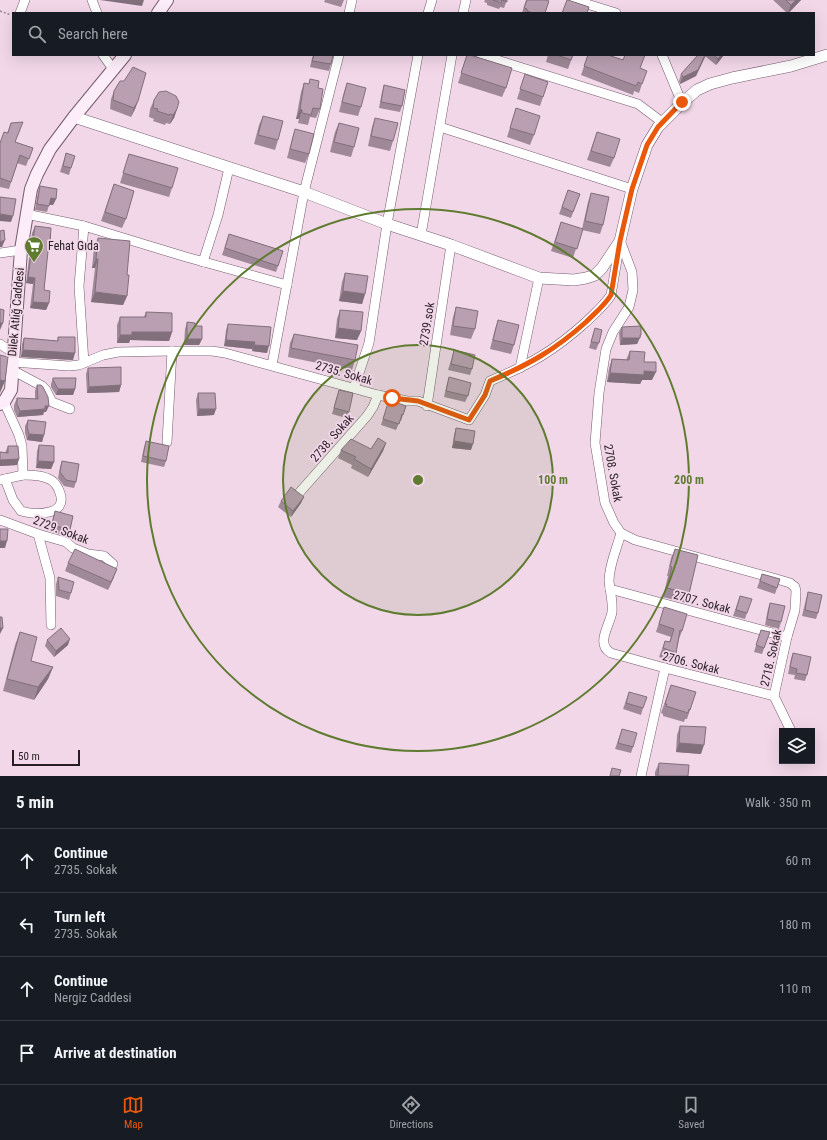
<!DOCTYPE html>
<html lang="en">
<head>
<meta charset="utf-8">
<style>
	body { margin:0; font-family:"Roboto Condensed",sans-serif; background:#242831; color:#f1f3f6 }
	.controls { position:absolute; right:12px; bottom:12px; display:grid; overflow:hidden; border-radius:0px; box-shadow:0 4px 16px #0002 }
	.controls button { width:36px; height:36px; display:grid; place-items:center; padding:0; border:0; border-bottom:1px solid #363941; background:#171b24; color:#f1f3f6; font:20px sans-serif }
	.scale { position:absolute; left:12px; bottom:10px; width:68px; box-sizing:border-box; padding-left:4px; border:2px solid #271d24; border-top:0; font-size:11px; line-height:14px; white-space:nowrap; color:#271d24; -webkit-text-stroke:3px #f2d7e9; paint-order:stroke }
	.stop { position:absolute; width:12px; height:12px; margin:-9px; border:3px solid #ea580c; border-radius:50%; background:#fff }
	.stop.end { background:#ea580c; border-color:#fff; box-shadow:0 1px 4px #0008 }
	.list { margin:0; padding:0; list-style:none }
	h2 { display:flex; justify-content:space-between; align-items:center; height:52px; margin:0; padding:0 16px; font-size:17px }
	h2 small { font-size:13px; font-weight:400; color:#9ea1a6 }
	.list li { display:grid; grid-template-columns:26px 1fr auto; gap:12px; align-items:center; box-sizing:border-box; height:64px; padding:0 16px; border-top:1px solid #363941 }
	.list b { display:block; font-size:15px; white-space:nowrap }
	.list p { margin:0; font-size:13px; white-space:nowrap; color:#9ea1a6 }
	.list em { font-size:13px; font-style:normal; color:#9ea1a6 }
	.icon { flex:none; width:22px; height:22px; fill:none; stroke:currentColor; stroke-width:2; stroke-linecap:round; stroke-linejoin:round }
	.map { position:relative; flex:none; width:827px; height:776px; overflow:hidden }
	.search { position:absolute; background:#171b24; box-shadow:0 4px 16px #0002; left:12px; right:12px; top:12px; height:44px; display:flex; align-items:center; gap:10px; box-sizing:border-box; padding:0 14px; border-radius:0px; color:#9ea1a6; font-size:15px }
	.sheet { height:308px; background:#171b24 }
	nav { display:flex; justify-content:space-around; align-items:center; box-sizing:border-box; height:56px; border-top:1px solid #363941; background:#171b24; font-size:11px; color:#9ea1a6 }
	nav a { display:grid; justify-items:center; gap:2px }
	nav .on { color:#ea580c }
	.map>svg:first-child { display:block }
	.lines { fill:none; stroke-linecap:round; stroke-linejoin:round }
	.minor-casing { stroke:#745d6d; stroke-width:10 }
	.tertiary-casing { stroke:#745d6d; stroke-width:12 }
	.secondary-casing { stroke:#745d6d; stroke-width:14 }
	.path { stroke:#95828f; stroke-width:1.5; stroke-dasharray:2 2; stroke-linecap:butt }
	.minor { stroke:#fff; stroke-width:9 }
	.tertiary { stroke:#fff; stroke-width:11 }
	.secondary { stroke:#fcedf8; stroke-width:12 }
	.wall { fill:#9f8998 }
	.shaded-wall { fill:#826f7c }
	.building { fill:#b99fb1; stroke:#826f7c }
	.route { stroke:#ea580c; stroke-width:5 }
	.ring { fill:none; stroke:#5e7b2f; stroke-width:2 }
	.labels { text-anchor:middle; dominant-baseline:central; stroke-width:3.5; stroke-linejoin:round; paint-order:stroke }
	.poi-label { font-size:12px; fill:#271d24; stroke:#f2d7e9; text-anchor:start }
	.street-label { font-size:12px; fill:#271d24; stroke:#f2d7e9 }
	.centre { fill:#5e7b2f; stroke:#f2d7e9; stroke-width:2 }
	.ring-label { font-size:12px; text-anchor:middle; font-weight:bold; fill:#5e7b2f; stroke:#f2d7e9; stroke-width:3.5; stroke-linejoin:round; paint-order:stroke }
</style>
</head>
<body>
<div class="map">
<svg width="827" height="776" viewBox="0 0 827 776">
	<rect width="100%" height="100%" fill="#f2d7e9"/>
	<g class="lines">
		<g class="minor-casing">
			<g id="minor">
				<polyline points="92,0 97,13"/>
				<polyline points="574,0 616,13"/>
				<polyline points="20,13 25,0"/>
				<polyline points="349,13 352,0"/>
				<polyline points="428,13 432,0"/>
				<polyline points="463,13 466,0"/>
				<polyline points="103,55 113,69"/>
				<polyline points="481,55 638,104 662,122"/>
				<polyline points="662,55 682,103"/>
				<polyline points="440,127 632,189"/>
				<polyline points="26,214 84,226 186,257 287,285"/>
				<polyline points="421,235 452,55"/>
				<polyline points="621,243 632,272 633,290 629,307 613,332 606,349 599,393 595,443 605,503 614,523 621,533 635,540 780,580 790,583 795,587 796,591 795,610 787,637 774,696 791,731"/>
				<polyline points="0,253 21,250"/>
				<polyline points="203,262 218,215 229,168"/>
				<polyline points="0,344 13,353"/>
				<path d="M12 362 69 366 79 365 103 355 118 352 172 351H212L225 353 378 395 407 401H418L469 420 485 395 490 381C529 365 554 351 586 322 595 313 604 306 611 295L620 242"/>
				<polyline points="84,363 79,286 84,226"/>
				<polyline points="272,365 304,192 339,55"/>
				<polyline points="520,368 539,278"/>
				<polyline points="12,370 42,386 46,390 52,402 70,409"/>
				<polyline points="354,388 369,343 387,224 418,55"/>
				<path d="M4 402 19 435 22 446 23 475C32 475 43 475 51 480 56 483 58 487 60 493 68 516 35 515 21 511L13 500 5 479"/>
				<polyline points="427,406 451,245"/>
				<polyline points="167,442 172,351"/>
				<polyline points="0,480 23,475"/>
				<polyline points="299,493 367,416 373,407 378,395"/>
				<polyline points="0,520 38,534 66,542 73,548 88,554 104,556 113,564"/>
				<path d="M621 533C617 548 609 565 609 581 610 591 613 601 612 612 610 625 595 644 611 653L665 668 774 696"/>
				<polyline points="38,534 50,578 51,625"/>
				<polyline points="610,589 787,637"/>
				<polyline points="641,776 665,668"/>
			</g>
		</g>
		<g class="tertiary-casing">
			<polyline id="tertiary" points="74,117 304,192 387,224 451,245 539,278 574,280 586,278 595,275 602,268 620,241 632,189 647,145 658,127 682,103 697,90 710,84 732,78 791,66 827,55"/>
		</g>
		<g class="secondary-casing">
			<g id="secondary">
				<polyline points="158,13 167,0"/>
				<polyline points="0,404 4,402 11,390 21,250 31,189 37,174 50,149 74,117 125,55"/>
			</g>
		</g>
		<polyline class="path" points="0,11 11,15"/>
		<use href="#minor" class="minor"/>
		<use href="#tertiary" class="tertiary"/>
		<use href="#secondary" class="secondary"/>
	</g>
	<g class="wall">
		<polygon points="325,0 344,0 341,7 324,2"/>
		<polygon points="485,0 507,0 504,8 500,7 499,9 487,5 487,3 484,2"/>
		<polygon points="526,0 545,13 522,13"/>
		<polygon points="773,0 801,0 789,13 787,13"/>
		<polygon points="313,55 333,55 331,64 329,71 310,67"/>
		<polygon points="467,55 506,88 502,97 458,83"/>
		<polygon points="548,55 573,55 568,69 546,62"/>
		<polygon points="588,55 640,68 642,84 639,93 634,91 633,95 581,75"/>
		<polygon points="698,55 724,55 716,65 705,56 696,76 680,84 679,81 681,74"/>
		<polygon points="525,74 543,97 540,106 517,99"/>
		<polygon points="310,79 318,88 320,109 316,118 310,117 308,125 298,123 299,119 296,119 301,92 304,83 309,84"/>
		<polygon points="347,83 361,107 358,116 339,112 344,92"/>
		<polygon points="384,85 402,106 400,112 379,108 382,92"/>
		<polygon points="114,91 138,101 135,109 131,117 110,109 111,99"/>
		<polygon points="154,100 177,109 174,118 170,124 166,123 165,125 153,121 154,119 149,117 150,109"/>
		<polygon points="516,108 534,135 530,145 507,137"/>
		<polygon points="263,116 278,140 275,150 254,144 259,125"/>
		<polygon points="375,118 393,141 390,151 368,146 372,127"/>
		<polygon points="11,123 15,142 33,148 26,166 17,163 9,189 0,187 0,143 7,133"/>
		<polygon points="339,123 354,147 351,157 330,152 335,132"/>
		<polygon points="295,129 309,154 305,163 287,158 292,139"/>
		<polygon points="597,132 614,158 610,167 587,160"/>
		<polygon points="66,153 71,168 69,175 60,172"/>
		<polygon points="129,154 172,188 169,197 120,183"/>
		<polygon points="114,184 126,219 122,228 101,221"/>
		<polygon points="40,186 56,199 53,205 49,205 47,212 35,210 38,192"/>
		<polygon points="568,190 580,194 571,218 559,214"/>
		<polygon points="591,193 603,225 600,234 582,230 573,258 551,251 561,222 582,229 588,202"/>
		<polygon points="35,226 50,243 48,248 44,290 49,303 46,310 30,308 33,284 26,283 32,233"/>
		<polygon points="229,234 283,251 276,272 222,255"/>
		<polygon points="98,238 127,275 127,296 123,305 91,302 95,268 92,268 94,247"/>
		<polygon points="345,273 365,294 362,304 339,301 342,282"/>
		<polygon points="456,307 475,329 471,339 450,335 453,317"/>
		<polygon points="340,310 361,331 357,340 335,338 337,319"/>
		<polygon points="146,312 172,332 169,341 130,340 129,343 117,343 117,325 120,317 144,317"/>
		<polygon points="498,320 514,345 511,354 490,349 495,329"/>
		<polygon points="187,322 195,326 202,339 199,345 184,345 185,329"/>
		<polygon points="228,324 267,353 252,351 252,349 224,346 226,330"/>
		<polygon points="622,327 641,335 637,344 620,345 619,333"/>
		<polygon points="595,328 599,343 596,350 589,348"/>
		<polygon points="294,334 355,360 352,370 288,357 290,343"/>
		<polygon points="58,337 73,360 21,357 22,344 24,338 57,341"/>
		<polygon points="454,350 472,369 470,375 448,370 452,357"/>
		<polygon points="630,351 644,362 652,380 642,380 640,384 607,382 609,368 612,359 626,360"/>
		<polygon points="88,368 121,385 119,392 87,393 86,374"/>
		<polygon points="449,377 468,396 465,402 444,397 447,384"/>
		<polygon points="53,378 75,389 73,395 56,395 51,387 51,384"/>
		<polygon points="37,385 46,412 44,412 43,415 17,417 14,410 14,405 17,398 35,399 35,391"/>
		<polygon points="339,390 349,412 346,418 332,414 337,396"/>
		<polygon points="198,393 214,415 197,416 196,400"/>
		<polygon points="387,406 406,406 401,421 400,421 396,430 381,425"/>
		<polygon points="28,420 44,435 42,442 27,440 25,433 25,426"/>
		<polygon points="456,428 471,450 452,448 454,435"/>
		<polygon points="146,441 166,461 164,467 141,462 144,447"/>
		<polygon points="386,443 383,451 368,477 351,468 352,465 338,458 341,450 371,449"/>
		<polygon points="39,445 54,462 51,469 36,468 37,451"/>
		<polygon points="8,446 19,459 17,465 0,466 0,452 5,453"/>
		<polygon points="62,461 76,482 74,488 64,486 58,478 60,467"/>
		<polygon points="304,497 301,503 291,517 278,507 281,501"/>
		<polygon points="55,511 70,530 67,536 49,531"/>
		<polygon points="675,549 689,594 686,603 663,597 668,576 667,576 671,558"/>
		<polygon points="68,563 114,577 108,590 65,571"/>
		<polygon points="762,574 780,579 775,594 757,588"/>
		<polygon points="58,577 71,593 69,600 56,596 56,584"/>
		<polygon points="808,592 818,613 816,619 802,616 806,599"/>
		<polygon points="740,596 747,613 745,619 733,616"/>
		<polygon points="770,603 781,622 779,629 765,625 768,609"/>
		<polygon points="664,607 682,631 679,639 676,653 673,661 659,657 665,641 669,642 671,637 656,632"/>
		<polygon points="761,630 770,632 762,654 754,652"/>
		<polygon points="20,632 31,661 53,667 48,679 34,700 3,691 15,645"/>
		<polygon points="47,640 68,645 54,657 45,646"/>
		<polygon points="793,653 807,675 805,681 794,679 795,675 788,674 791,659"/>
		<polygon points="671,685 690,710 687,719 685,719 684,722 663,716 663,714 661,713"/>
		<polygon points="629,692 643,708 641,715 623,709"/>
		<polygon points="680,726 701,754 676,752 677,735"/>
		<polygon points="622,729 633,747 631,753 615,749"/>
		<polygon points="659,763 688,776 655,776 655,772"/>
	</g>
	<g class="shaded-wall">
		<polygon points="100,0 144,0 142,6"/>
		<polygon points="796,0 801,0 788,13 791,5"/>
		<polygon points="705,55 706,55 696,76 680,84 683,77"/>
		<polygon points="721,55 724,55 716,65 718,59"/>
		<polygon points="138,101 135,109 131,117 134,108"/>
		<polygon points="177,109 174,118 170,124 173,115"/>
		<polygon points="300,109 302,110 299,119 296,119"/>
		<polygon points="51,198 56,199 53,205 48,204"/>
		<polygon points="0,214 13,216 11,222 0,221"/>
		<polygon points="5,240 2,247 0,247 0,242"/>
		<polygon points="96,259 98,259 95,268 92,268"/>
		<polygon points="28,277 35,278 33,284 26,283"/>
		<polygon points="343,291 365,294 362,304 339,301"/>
		<polygon points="95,292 127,296 123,305 91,302"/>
		<polygon points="33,302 49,303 46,310 30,308"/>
		<polygon points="0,323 3,323 0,330"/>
		<polygon points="338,328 361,331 357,340 335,338"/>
		<polygon points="132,332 172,332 169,341 130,340 129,343 117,343 120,335"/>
		<polygon points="641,335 637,344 620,345 622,338"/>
		<polygon points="187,339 202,339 199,345 184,345"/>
		<polygon points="226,340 255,342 252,349 224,346"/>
		<polygon points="254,345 269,346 267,353 252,351"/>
		<polygon points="23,350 75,353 73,360 21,357"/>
		<polygon points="644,371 656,372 652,380 642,380 640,384 607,382 610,373"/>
		<polygon points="0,380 5,381 0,393"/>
		<polygon points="121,385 119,392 87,393 89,387"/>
		<polygon points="58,389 75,389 73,395 56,395"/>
		<polygon points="45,406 49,406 46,412 44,412 43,415 17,417 20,411"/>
		<polygon points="199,409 216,409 214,415 197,416"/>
		<polygon points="29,434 44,435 42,442 27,440"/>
		<polygon points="454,441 473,444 471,450 452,448"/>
		<polygon points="386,443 383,451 368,477 371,469"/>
		<polygon points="19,459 17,465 0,466 0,460"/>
		<polygon points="38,461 54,462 51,469 36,468"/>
		<polygon points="304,497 301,503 291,517 293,511"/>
		<polygon points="0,541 7,541 5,548 0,548"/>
		<polygon points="117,569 114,577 108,590 111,582"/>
		<polygon points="0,628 3,628 0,634"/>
		<polygon points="70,639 68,645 54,657 56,651"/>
		<polygon points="53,667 48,679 34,700 38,687"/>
		<polygon points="679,743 704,745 701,754 676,752"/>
	</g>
	<g class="building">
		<polygon points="493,0 507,0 507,2 502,0 501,3"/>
		<polygon points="527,0 545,0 549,1 545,13 533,13 527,11 527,9 524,8"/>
		<polygon points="567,0 568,0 589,7 587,13 562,13"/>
		<polygon points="786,0 796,0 791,5"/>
		<polygon points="314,55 333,55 331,64 312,61"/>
		<polygon points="467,55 470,55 512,68 506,88 461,73"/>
		<polygon points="557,55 573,55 571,60"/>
		<polygon points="588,55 608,55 623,60 625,55 645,55 640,68 647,71 642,84 638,82 636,86 584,66"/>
		<polygon points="698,55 705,55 698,70 683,77 681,74"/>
		<polygon points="714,55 721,55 718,59"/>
		<polygon points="133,67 146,73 138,101 134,108 113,100 114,91 120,81 124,81"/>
		<polygon points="525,74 548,82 543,97 520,89"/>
		<polygon points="310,79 319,81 318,88 323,89 320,109 313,108 311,115 302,113 302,110 300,109 304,83 309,84"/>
		<polygon points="347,83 366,88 361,107 342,102"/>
		<polygon points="384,85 405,90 402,106 381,102"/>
		<polygon points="166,91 176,96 179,102 177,109 173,115 170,114 169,115 157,111 158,109 153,108 154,100 159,92"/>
		<polygon points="516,108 540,116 534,135 510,128"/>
		<polygon points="263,116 283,121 278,140 258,135"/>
		<polygon points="375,118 398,123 393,141 371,136"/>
		<polygon points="23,122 15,142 33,148 29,159 20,155 11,182 0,178 0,143 4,132 8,133 11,123"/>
		<polygon points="339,123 359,128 354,147 334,142"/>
		<polygon points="295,129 314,134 309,154 290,149"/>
		<polygon points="597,132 620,139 614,158 591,151"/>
		<polygon points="66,153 75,156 71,168 63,166"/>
		<polygon points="129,154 178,168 172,188 123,173"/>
		<polygon points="114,184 134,191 126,219 105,212"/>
		<polygon points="40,186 57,189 56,199 51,198 49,206 37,204"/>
		<polygon points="568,190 580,194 573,212 562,207"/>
		<polygon points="591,193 609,197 603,225 585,221"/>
		<polygon points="0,197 16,199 13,216 0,214"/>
		<polygon points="561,222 583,229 577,249 555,242"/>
		<polygon points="35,226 51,228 50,243 49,242 44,290 50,291 49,303 33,302 35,278 28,277"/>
		<polygon points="4,230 5,240 0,242 0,231"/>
		<polygon points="229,234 283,251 278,266 225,248"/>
		<polygon points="98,238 130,241 127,275 129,275 127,296 95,292 98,259 96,259"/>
		<polygon points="345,273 368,276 365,294 343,291"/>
		<polygon points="456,307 478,311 475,329 453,326"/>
		<polygon points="0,309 4,310 3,323 0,323"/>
		<polygon points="340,310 363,312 361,331 338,328"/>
		<polygon points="146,312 172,313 172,332 132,332 132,335 120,335 120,317 146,317"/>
		<polygon points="498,320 519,325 514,345 493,340"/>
		<polygon points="187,322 195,323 195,326 202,326 202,339 187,339"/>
		<polygon points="228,324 271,327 269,346 254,345 255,342 226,340"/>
		<polygon points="641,326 641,335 640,335 640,338 622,338 622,327"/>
		<polygon points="595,328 602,330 599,343 591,342"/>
		<polygon points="294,334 358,345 355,360 291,348"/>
		<polygon points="58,337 75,337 75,353 23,350 24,338 58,341"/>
		<polygon points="454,350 475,355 472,369 451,364"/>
		<polygon points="630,351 645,352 644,362 656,362 656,372 644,371 644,375 610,373 612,359 629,360"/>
		<polygon points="0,355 8,357 5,381 0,380"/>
		<polygon points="121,367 121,385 89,387 88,368"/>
		<polygon points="449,377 471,383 468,396 446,391"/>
		<polygon points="53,378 76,378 75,389 58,389 53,380"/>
		<polygon points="37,385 41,385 43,387 48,397 49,406 45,406 45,409 20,411 17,404 17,398 38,399"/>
		<polygon points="339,390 353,393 349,412 334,408"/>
		<polygon points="198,393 215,393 216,409 199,409"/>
		<polygon points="389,400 406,406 403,415 402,414 399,424 383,419"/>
		<polygon points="28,420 46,422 44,435 29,434 27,427"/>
		<polygon points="456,428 475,431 473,444 454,441"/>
		<polygon points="378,438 386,443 371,469 354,459 356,457 341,450 351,439 371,449"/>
		<polygon points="146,441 169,446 166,461 143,456"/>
		<polygon points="39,445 54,446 54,462 38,461"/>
		<polygon points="8,446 18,446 19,459 0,460 0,452 8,453"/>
		<polygon points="62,461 79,464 76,482 66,480 60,472"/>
		<polygon points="291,487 304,497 293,511 281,501"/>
		<polygon points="55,511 73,516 70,530 52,525"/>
		<polygon points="0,529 8,529 7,541 0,541"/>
		<polygon points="75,549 117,569 111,582 68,563"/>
		<polygon points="675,549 698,555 689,594 667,588 672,567 670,566"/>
		<polygon points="762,574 780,579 777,588 760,581"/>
		<polygon points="58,577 74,582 71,593 59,590"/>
		<polygon points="808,592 822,595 818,613 805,610"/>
		<polygon points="740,596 752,599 747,613 736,610"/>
		<polygon points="770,603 785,606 781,622 767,619"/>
		<polygon points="664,607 687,614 682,631 680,630 676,653 663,648 665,641 670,642 674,629 659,624"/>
		<polygon points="0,617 2,617 3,628 0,628"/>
		<polygon points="61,628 70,639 56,651 47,640"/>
		<polygon points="761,630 770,632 764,648 756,645"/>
		<polygon points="20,632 37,637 31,661 53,667 38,687 7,679"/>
		<polygon points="793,653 811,657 807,675 796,673 797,669 790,667"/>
		<polygon points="671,685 696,692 690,710 689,709 688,713 666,706 667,704 665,704"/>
		<polygon points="629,692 647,697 643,708 626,703"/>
		<polygon points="680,726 706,727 704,745 679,743"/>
		<polygon points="622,729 637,733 633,747 618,743"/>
		<polygon points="659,763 689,765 688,776 658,776"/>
		<polygon points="612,768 621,770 619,776 610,776"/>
	</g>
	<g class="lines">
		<path class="route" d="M392 398 418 401 469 420 485 395 490 381C528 365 555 350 586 322 595 313 604 306 611 295L620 241 632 189 647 145 658 127 682 102"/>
	</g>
	<circle cx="418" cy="480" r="135" fill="#5e7b2f" fill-opacity=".12"/>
	<g class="ring">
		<circle cx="418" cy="480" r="135"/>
		<circle cx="418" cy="480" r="271"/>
	</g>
	<defs>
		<g id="supermarket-pin" transform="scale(1)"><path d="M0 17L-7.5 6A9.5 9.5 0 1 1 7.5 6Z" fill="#5e7b2f" stroke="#f2d7e9"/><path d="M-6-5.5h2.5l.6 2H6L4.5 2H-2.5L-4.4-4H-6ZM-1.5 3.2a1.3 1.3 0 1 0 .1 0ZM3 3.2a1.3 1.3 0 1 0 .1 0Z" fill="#fff"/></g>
	</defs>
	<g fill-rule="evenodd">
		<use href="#supermarket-pin" x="34" y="246"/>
	</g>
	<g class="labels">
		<g class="poi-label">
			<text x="48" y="246">Fehat Gıda</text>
		</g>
		<g class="street-label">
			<text transform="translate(16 312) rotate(-85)">Dilek Atlığ Caddesi</text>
			<text transform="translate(427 324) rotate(-81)">2739.sok</text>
			<text transform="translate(344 373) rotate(16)">2735. Sokak</text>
			<text transform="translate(332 438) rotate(-49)">2738. Sokak</text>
			<text transform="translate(613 473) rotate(80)">2708. Sokak</text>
			<text transform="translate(61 530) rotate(21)">2729. Sokak</text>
			<text transform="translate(702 602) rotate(15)">2707. Sokak</text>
			<text transform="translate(771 658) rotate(-77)">2718. Sokak</text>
			<text transform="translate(691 663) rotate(14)">2706. Sokak</text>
		</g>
	</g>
	<circle cx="418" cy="480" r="6" class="centre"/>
	<g class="ring-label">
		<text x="553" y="484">100 m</text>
		<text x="689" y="484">200 m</text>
	</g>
</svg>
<div class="controls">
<button><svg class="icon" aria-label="layers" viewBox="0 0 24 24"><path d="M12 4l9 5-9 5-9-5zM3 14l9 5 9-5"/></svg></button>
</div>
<div class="scale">50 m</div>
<div class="stop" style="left:392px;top:398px"></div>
<div class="stop end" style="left:682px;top:102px"></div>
<div class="search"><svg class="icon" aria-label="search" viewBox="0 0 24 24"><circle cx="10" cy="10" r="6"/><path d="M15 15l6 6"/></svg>Search here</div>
</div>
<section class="sheet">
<h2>5 min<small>Walk · 350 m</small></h2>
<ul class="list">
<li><svg class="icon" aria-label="ahead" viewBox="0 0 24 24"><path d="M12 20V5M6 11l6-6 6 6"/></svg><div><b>Continue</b><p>2735. Sokak</p></div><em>60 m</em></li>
<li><svg class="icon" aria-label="left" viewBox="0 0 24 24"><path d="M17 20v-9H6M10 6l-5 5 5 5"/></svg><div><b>Turn left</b><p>2735. Sokak</p></div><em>180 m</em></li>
<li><svg class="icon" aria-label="ahead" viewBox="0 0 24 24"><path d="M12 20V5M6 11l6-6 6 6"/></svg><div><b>Continue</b><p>Nergiz Caddesi</p></div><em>110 m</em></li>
<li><svg class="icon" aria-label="arrive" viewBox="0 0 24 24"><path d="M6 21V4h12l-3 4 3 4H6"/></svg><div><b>Arrive at destination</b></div></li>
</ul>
</section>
<nav>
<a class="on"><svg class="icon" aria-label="map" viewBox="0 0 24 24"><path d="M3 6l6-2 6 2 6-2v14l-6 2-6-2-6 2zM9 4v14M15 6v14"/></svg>Map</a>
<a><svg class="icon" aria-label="directions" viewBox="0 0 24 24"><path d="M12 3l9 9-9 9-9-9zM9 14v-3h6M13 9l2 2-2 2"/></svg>Directions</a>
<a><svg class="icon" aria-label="saved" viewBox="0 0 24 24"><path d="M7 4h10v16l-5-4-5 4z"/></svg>Saved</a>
</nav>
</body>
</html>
